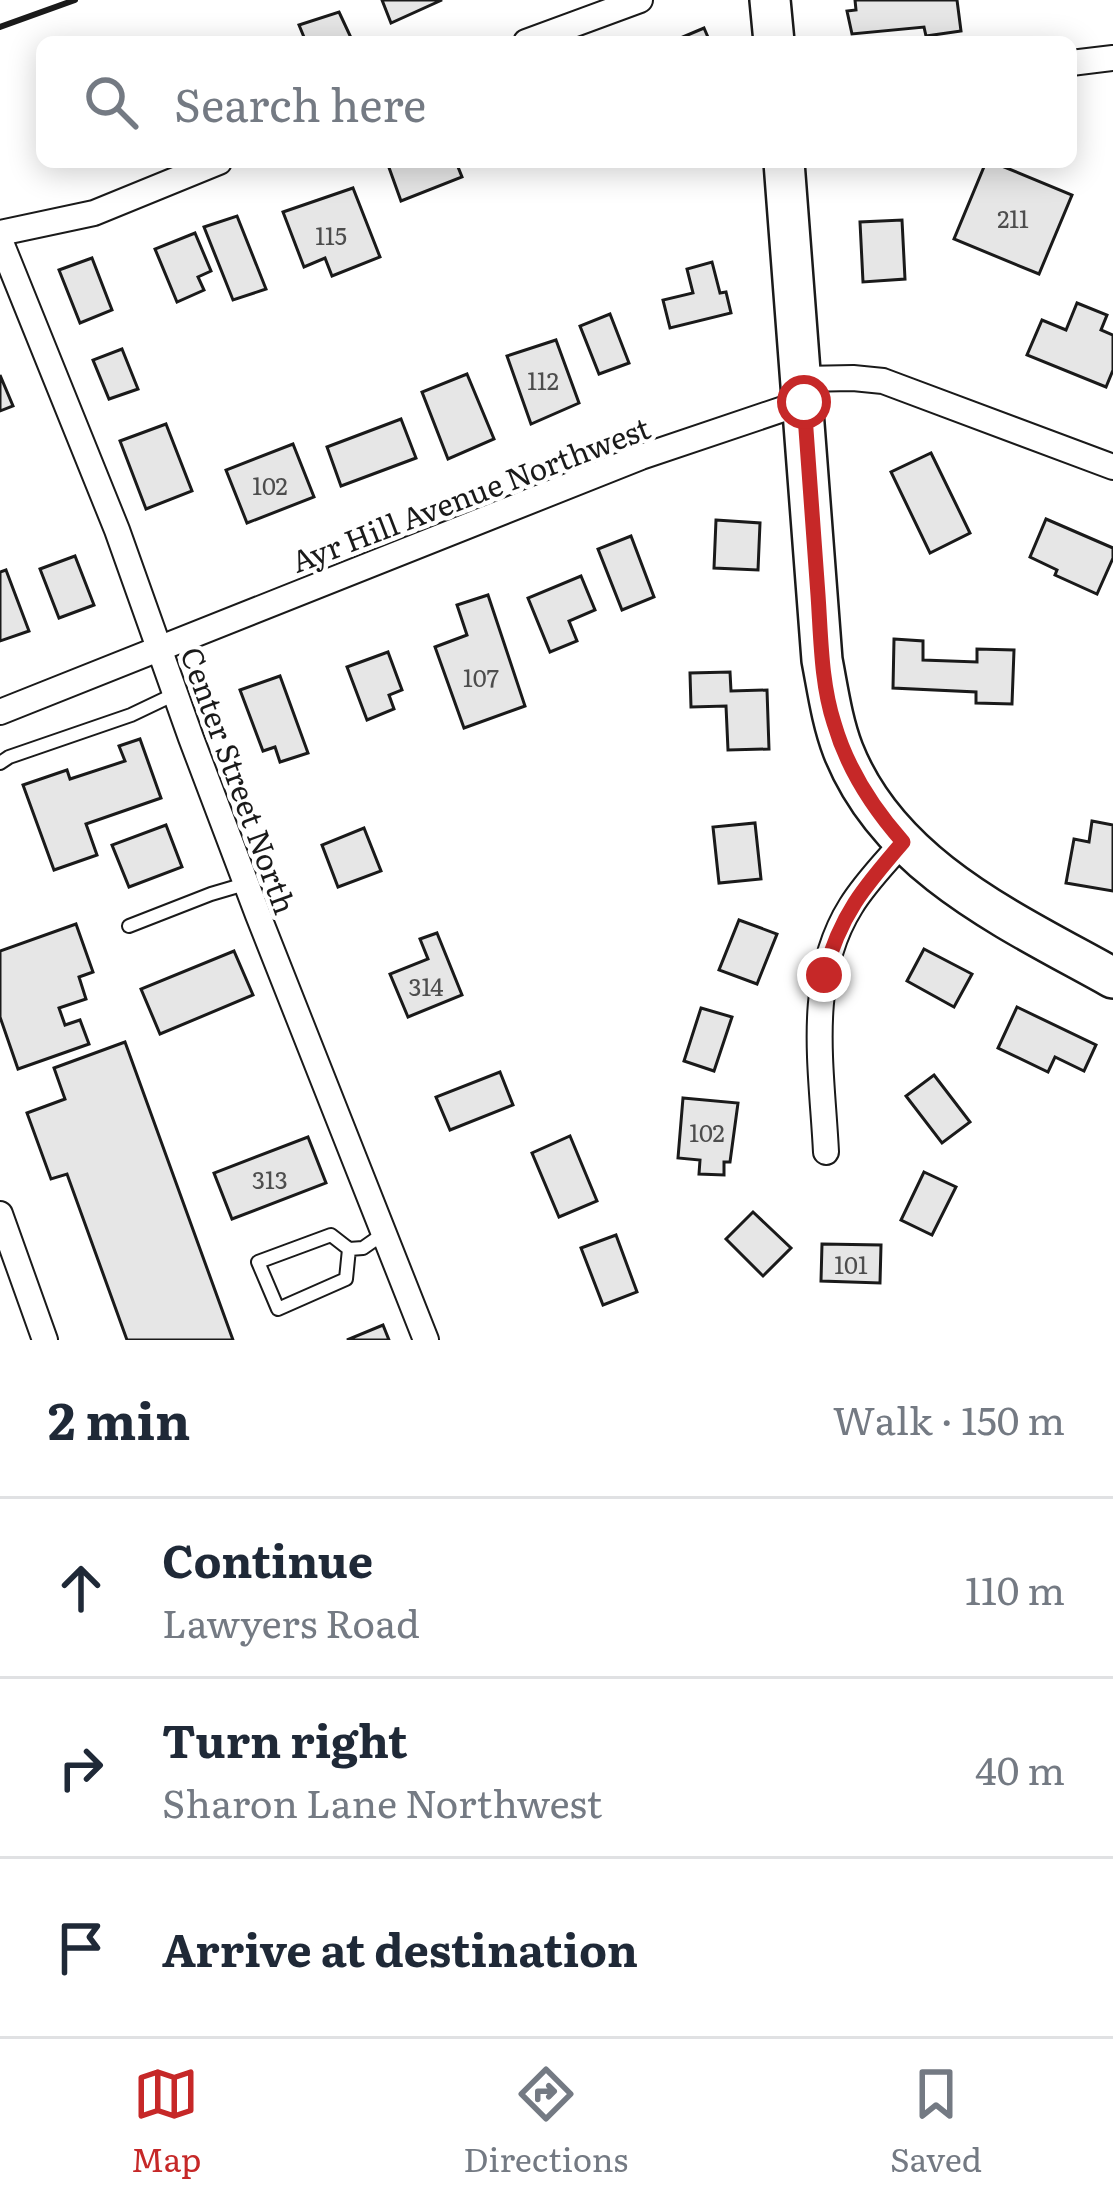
<!DOCTYPE html>
<html lang="en">
<head>
<meta charset="utf-8">
<style>
	body { margin:0; font-family:Literata,serif; background:#f2f2f3; color:#1f2937 }
	.stop { position:absolute; width:36px; height:36px; margin:-27px; border:9px solid #c62828; border-radius:50%; background:#fff }
	.stop.end { background:#c62828; border-color:#fff; box-shadow:0 3px 12px #0008 }
	.list { margin:0; padding:0; list-style:none }
	h2 { display:flex; justify-content:space-between; align-items:center; height:156px; margin:0; padding:0 48px; font-size:51px }
	h2 small { font-size:39px; font-weight:400; color:#747a83 }
	.list li { display:grid; grid-template-columns:78px 1fr auto; gap:36px; align-items:center; box-sizing:border-box; height:180px; padding:0 48px; border-top:3px solid #e0e1e3 }
	.list b { display:block; font-size:45px; white-space:nowrap }
	.list p { margin:0; font-size:39px; white-space:nowrap; color:#747a83 }
	.list em { font-size:39px; font-style:normal; color:#747a83 }
	.icon { flex:none; width:66px; height:66px; fill:none; stroke:currentColor; stroke-width:2; stroke-linecap:round; stroke-linejoin:round }
	.map { position:relative; flex:none; width:1113px; height:1340px; overflow:hidden }
	.search { position:absolute; background:#fff; box-shadow:0 6px 30px #0003; left:36px; right:36px; top:36px; height:132px; display:flex; align-items:center; gap:30px; box-sizing:border-box; padding:0 42px; border-radius:18px; color:#747a83; font-size:45px }
	.sheet { height:696px; background:#fff }
	nav { display:flex; justify-content:space-around; align-items:center; box-sizing:border-box; height:168px; border-top:3px solid #e0e1e3; background:#fff; font-size:33px; color:#747a83 }
	nav a { display:grid; justify-items:center; gap:6px }
	nav .on { color:#c62828 }
	.map>svg:first-child { display:block }
	.building { fill:#e6e6e6; stroke:#1a1a1a; stroke-width:3 }
	.lines { fill:none; stroke-linecap:round; stroke-linejoin:round }
	.service-casing { stroke:#1a1a1a; stroke-width:16 }
	.minor-casing { stroke:#1a1a1a; stroke-width:28 }
	.primary-casing { stroke:#1a1a1a; stroke-width:44 }
	.service { stroke:#fff; stroke-width:12 }
	.minor { stroke:#fff; stroke-width:24 }
	.primary { stroke:#fff; stroke-width:39 }
	.wall { stroke:#1a1a1a; stroke-width:6 }
	.route { stroke:#c62828; stroke-width:15 }
	.labels { text-anchor:middle; dominant-baseline:central; stroke-width:9; stroke-linejoin:round; paint-order:stroke }
	.number-label { font-size:24px; fill:#4d4d4d }
	.street-label { font-size:30px; fill:#1a1a1a; stroke:#fff }
</style>
</head>
<body>
<div class="map">
<svg width="1113" height="1340" viewBox="0 0 1113 1340">
	<rect width="100%" height="100%" fill="#fff"/>
	<g class="building">
		<polygon points="382,0 442,0 391,23"/>
		<polygon points="855,0 957,0 961,31 926,36 924,27 852,34 847,11 856,10"/>
		<polygon points="339,12 353,42 306,42 299,25"/>
		<polygon points="704,28 710,42 671,42"/>
		<polygon points="387,162 456,162 462,177 401,201"/>
		<polygon points="986,162 992,162 1072,195 1039,274 954,239"/>
		<polygon points="353,188 380,257 332,276 325,258 304,267 283,212"/>
		<polygon points="237,216 266,289 233,300 204,227"/>
		<polygon points="902,220 905,279 863,282 860,222"/>
		<polygon points="195,233 211,271 198,277 204,290 177,302 155,249"/>
		<polygon points="92,258 112,310 80,323 59,270"/>
		<polygon points="712,262 720,293 726,292 731,313 670,328 663,300 693,293 687,269"/>
		<polygon points="1077,303 1107,315 1101,330 1113,335 1113,370 1106,387 1027,355 1042,320 1066,330"/>
		<polygon points="610,314 629,363 599,374 580,326"/>
		<polygon points="556,340 579,403 531,424 507,356"/>
		<polygon points="122,349 138,389 109,399 93,360"/>
		<polygon points="467,374 494,439 448,459 422,392"/>
		<polygon points="0,375 13,406 0,411"/>
		<polygon points="401,419 416,458 341,486 327,447"/>
		<polygon points="166,424 192,491 146,509 120,441"/>
		<polygon points="293,444 314,497 247,523 226,470"/>
		<polygon points="931,453 970,533 930,553 891,472"/>
		<polygon points="1046,519 1113,548 1113,558 1097,594 1055,575 1057,570 1030,557"/>
		<polygon points="716,520 760,523 758,570 714,568"/>
		<polygon points="631,536 654,597 622,610 598,549"/>
		<polygon points="75,556 94,605 59,618 40,569"/>
		<polygon points="6,570 29,631 0,641 0,572"/>
		<polygon points="581,576 595,610 569,621 577,641 550,652 528,598"/>
		<polygon points="488,595 525,706 464,728 435,647 467,635 457,605"/>
		<polygon points="894,639 923,641 923,660 977,662 977,649 1014,650 1012,704 976,703 976,692 893,688"/>
		<polygon points="388,652 402,690 389,695 394,709 367,720 347,667"/>
		<polygon points="730,672 731,691 767,690 769,749 728,750 726,706 691,707 690,673"/>
		<polygon points="280,676 308,753 280,762 275,747 263,751 240,690"/>
		<polygon points="140,739 161,798 86,824 97,855 54,870 23,785 67,770 70,779 125,761 119,746"/>
		<polygon points="1092,821 1113,825 1113,891 1066,883 1074,839 1089,842"/>
		<polygon points="755,823 761,879 719,883 713,827"/>
		<polygon points="166,825 182,867 129,887 112,845"/>
		<polygon points="364,828 381,871 338,887 322,845"/>
		<polygon points="739,920 777,934 757,984 719,970"/>
		<polygon points="76,924 93,972 79,977 86,999 59,1008 65,1025 80,1020 89,1044 18,1069 0,1017 0,951"/>
		<polygon points="437,933 462,995 408,1017 390,974 428,959 420,939"/>
		<polygon points="924,949 972,974 954,1007 907,981"/>
		<polygon points="234,951 253,995 160,1034 141,989"/>
		<polygon points="1017,1007 1096,1045 1084,1071 1055,1057 1048,1072 998,1048"/>
		<polygon points="701,1008 732,1017 714,1071 684,1061"/>
		<polygon points="125,1042 233,1340 127,1340 67,1174 51,1179 27,1113 65,1099 54,1068"/>
		<polygon points="500,1072 513,1105 450,1130 436,1097"/>
		<polygon points="934,1075 970,1122 942,1143 906,1096"/>
		<polygon points="683,1098 738,1103 730,1162 724,1162 724,1175 699,1174 700,1160 678,1158"/>
		<polygon points="570,1136 597,1201 559,1217 532,1153"/>
		<polygon points="308,1137 326,1183 232,1219 214,1173"/>
		<polygon points="924,1172 956,1187 932,1235 901,1220"/>
		<polygon points="753,1212 791,1248 763,1276 726,1239"/>
		<polygon points="616,1235 637,1292 603,1305 581,1248"/>
		<polygon points="822,1244 881,1245 880,1283 821,1281"/>
		<polygon points="383,1325 389,1340 347,1340"/>
	</g>
	<g class="lines">
		<g class="service-casing">
			<g id="service">
				<polyline points="0,763 9,757 131,715 175,694"/>
				<polyline points="129,926 211,894 245,884"/>
				<polyline points="349,1249 346,1279 278,1309 258,1262 331,1235 349,1249 363,1248 383,1234"/>
			</g>
		</g>
		<g class="minor-casing">
			<g id="minor">
				<polyline points="526,42 640,0"/>
				<polyline points="1071,63 1113,58"/>
				<polyline points="0,233 94,213 219,162"/>
				<polyline points="0,240 117,530 191,738 258,915 426,1340"/>
				<polyline points="802,379 853,378 883,381 1113,467"/>
				<polyline points="0,712 641,457 804,402"/>
				<path d="M826 1152C822 1070 805 979 851 906 865 883 885 863 903 842"/>
				<polyline points="0,1214 45,1340"/>
			</g>
		</g>
		<g class="primary-casing">
			<g id="primary">
				<polyline points="770,0 774,42"/>
				<path d="M784 162 822 660C828 691 832 721 843 750 889 867 1011 921 1113 978"/>
			</g>
		</g>
		<use href="#service" class="service"/>
		<use href="#minor" class="minor"/>
		<use href="#primary" class="primary"/>
		<polyline class="wall" points="0,27 75,0"/>
	</g>
	<g class="lines">
		<path class="route" d="M804 402C809 466 813 531 818 595 821 638 821 683 834 723 847 768 872 807 903 842 864 887 840 915 824 975"/>
	</g>
	<g class="labels">
		<g class="number-label">
			<text x="1013" y="217">211</text>
			<text x="331" y="234">115</text>
			<text x="543" y="379">112</text>
			<text x="270" y="484">102</text>
			<text x="481" y="676">107</text>
			<text x="426" y="985">314</text>
			<text x="707" y="1131">102</text>
			<text x="270" y="1178">313</text>
			<text x="851" y="1263">101</text>
		</g>
		<g class="street-label">
			<text transform="translate(470 493) rotate(-21)">Ayr Hill Avenue Northwest</text>
			<text transform="translate(240 780) rotate(70)">Center Street North</text>
		</g>
	</g>
</svg>
<div class="stop" style="left:804px;top:402px"></div>
<div class="stop end" style="left:824px;top:975px"></div>
<div class="search"><svg class="icon" aria-label="search" viewBox="0 0 24 24"><circle cx="10" cy="10" r="6"/><path d="M15 15l6 6"/></svg>Search here</div>
</div>
<section class="sheet">
<h2>2 min<small>Walk · 150 m</small></h2>
<ul class="list">
<li><svg class="icon" aria-label="ahead" viewBox="0 0 24 24"><path d="M12 20V5M6 11l6-6 6 6"/></svg><div><b>Continue</b><p>Lawyers Road</p></div><em>110 m</em></li>
<li><svg class="icon" aria-label="right" viewBox="0 0 24 24"><path d="M7 20v-9h11M14 6l5 5-5 5"/></svg><div><b>Turn right</b><p>Sharon Lane Northwest</p></div><em>40 m</em></li>
<li><svg class="icon" aria-label="arrive" viewBox="0 0 24 24"><path d="M6 21V4h12l-3 4 3 4H6"/></svg><div><b>Arrive at destination</b></div></li>
</ul>
</section>
<nav>
<a class="on"><svg class="icon" aria-label="map" viewBox="0 0 24 24"><path d="M3 6l6-2 6 2 6-2v14l-6 2-6-2-6 2zM9 4v14M15 6v14"/></svg>Map</a>
<a><svg class="icon" aria-label="directions" viewBox="0 0 24 24"><path d="M12 3l9 9-9 9-9-9zM9 14v-3h6M13 9l2 2-2 2"/></svg>Directions</a>
<a><svg class="icon" aria-label="saved" viewBox="0 0 24 24"><path d="M7 4h10v16l-5-4-5 4z"/></svg>Saved</a>
</nav>
</body>
</html>
